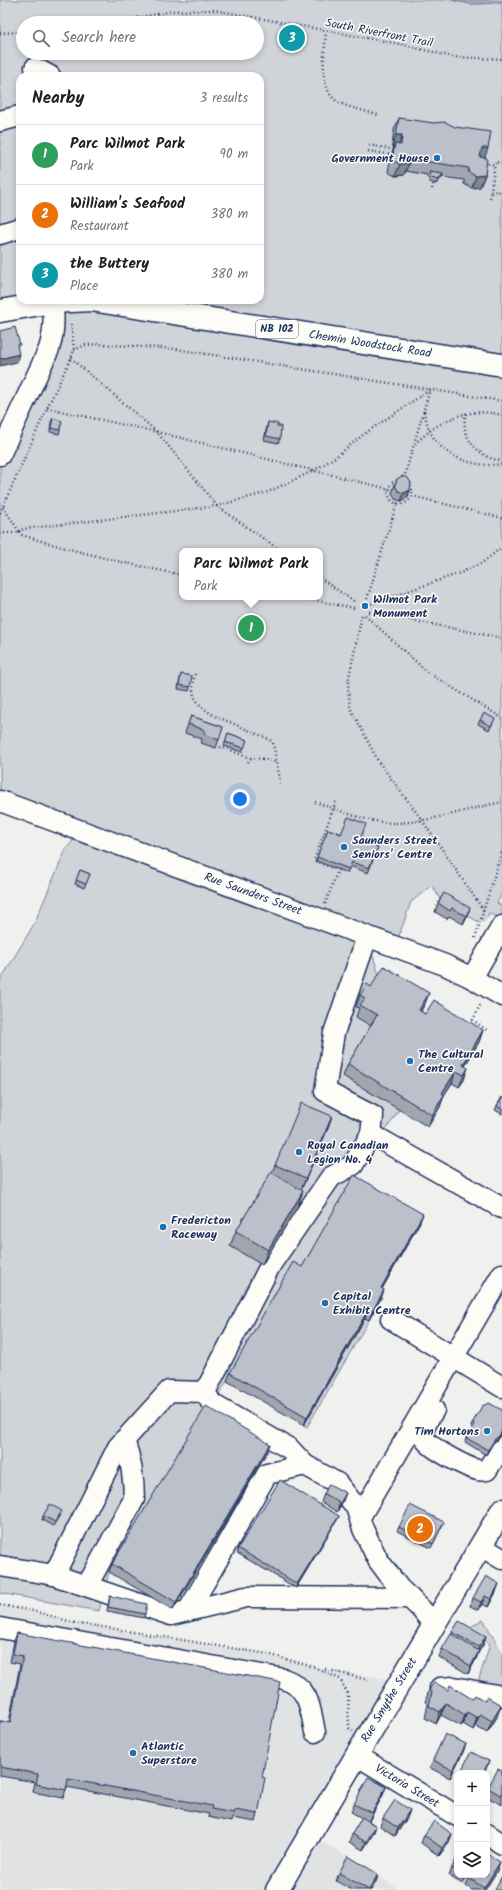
<!DOCTYPE html>
<html lang="en">
<head>
<meta charset="utf-8">
<style>
	body { margin:0; font-family:Kalam,sans-serif; background:#f2f2f2; color:#202124 }
	.controls { position:absolute; right:12px; bottom:12px; display:grid; overflow:hidden; border-radius:8px; box-shadow:0 2px 6px #0003 }
	.controls button { width:36px; height:36px; display:grid; place-items:center; padding:0; border:0; border-bottom:1px solid #e0e0e0; background:#fff; color:#202124; font:20px sans-serif }
	.you { position:absolute; left:240px; top:799px; width:14px; height:14px; margin:-10px; border:3px solid #fff; border-radius:50%; background:#1a73e8; box-shadow:0 0 0 6px #1a73e833 }
	.badge { display:grid; place-items:center; width:26px; height:26px; border-radius:50%; background:#7c3aed; color:#fff; font-size:13px; font-weight:700 }
	.pin { position:absolute; translate:-50% -50%; border:2px solid #fff; box-shadow:0 1px 4px #0006 }
	.popup { position:absolute; left:179px; top:548px; width:144px; height:52px; box-sizing:border-box; display:grid; place-content:center; border-radius:8px; background:#fff; filter:drop-shadow(0 1px 3px #0005); font-size:13px; white-space:nowrap; color:#757577 }
	.popup b { font-size:15px; color:#202124 }
	.popup::after { content:''; position:absolute; left:50%; top:100%; margin-left:-8px; border:8px solid transparent; border-top-color:#fff }
	.list { margin:0; padding:0; list-style:none }
	h2 { display:flex; justify-content:space-between; align-items:center; height:52px; margin:0; padding:0 16px; font-size:17px }
	h2 small { font-size:13px; font-weight:400; color:#757577 }
	.list li { display:grid; grid-template-columns:26px 1fr auto; gap:12px; align-items:center; box-sizing:border-box; height:60px; padding:0 16px; border-top:1px solid #e0e0e0 }
	.list b { display:block; font-size:15px; white-space:nowrap }
	.list p { margin:0; font-size:13px; white-space:nowrap; color:#757577 }
	.list em { font-size:13px; font-style:normal; color:#757577 }
	.icon { flex:none; width:22px; height:22px; fill:none; stroke:currentColor; stroke-width:2; stroke-linecap:round; stroke-linejoin:round }
	.map { position:relative; flex:none; width:502px; height:1890px; overflow:hidden }
	.search { position:absolute; background:#fff; box-shadow:0 2px 6px #0003; left:16px; top:16px; width:248px; height:44px; display:flex; align-items:center; gap:10px; box-sizing:border-box; padding:0 14px; border-radius:22px; color:#757577; font-size:15px }
	.panel { position:absolute; background:#fff; box-shadow:0 2px 6px #0003; left:16px; top:72px; width:248px; height:232px; border-radius:12px }
	.map>svg:first-child { display:block }
	.built { fill:#e0e2e3 }
	.green { fill:#d0d3d8; stroke:#76819b; fill-rule:evenodd }
	.water { fill:#a7adbd; stroke:#6f7b97 }
	.lines { fill:none; stroke-linecap:round; stroke-linejoin:round }
	.minor-casing { stroke:#1b2f5e; stroke-width:23 }
	.major-casing { stroke:#1b2f5e; stroke-width:25 }
	.path { stroke:#1b2f5e; stroke-width:2.5; stroke-dasharray:1 3; stroke-linecap:butt }
	.minor { stroke:#fdfcf7; stroke-width:20 }
	.major { stroke:#fdfcf7; stroke-width:22 }
	.wall { fill:#a1a5ae; stroke:#1b2f5e }
	.shaded-wall { fill:#83868d; stroke:#1b2f5e }
	.building { fill:#bbc0ca; stroke:#1b2f5e }
	.poi-dot { fill:#1f6fb2; stroke:#fdfcf7; stroke-width:1.5 }
	.labels { text-anchor:middle; dominant-baseline:central; stroke-width:3; stroke-linejoin:round; paint-order:stroke }
	.shield { fill:#fdfcf7; stroke:#5f6c8c; stroke-width:1 }
	.shield-label { font-size:11px; font-weight:bold; fill:#1b2f5e }
	.street-label { font-size:12px; fill:#1b2f5e; stroke:#fdfcf7 }
	.poi-label { font-size:12px; font-weight:bold; fill:#1b2f5e; stroke:#fdfcf7; text-anchor:start }
</style>
</head>
<body>
<div class="map">
<svg width="502" height="1890" viewBox="0 0 502 1890">
	<rect width="100%" height="100%" fill="#f0f0ee"/>
	<filter id="ink" filterUnits="userSpaceOnUse"><feTurbulence type="fractalNoise" baseFrequency=".025" numOctaves="2"/><feDisplacementMap in="SourceGraphic" scale="8" xChannelSelector="R" yChannelSelector="G"/><feConvolveMatrix kernelMatrix="1 2 1 2 8 2 1 2 1" color-interpolation-filters="sRGB"/></filter>
	<g filter="url(#ink)">
		<polygon class="built" points="0,1605 34,1611 79,1624 97,1626 268,1654 314,1667 400,1681 310,1834 396,1887 394,1890 0,1890"/>
		<g class="green">
			<path d="M0 0H451L471 4 502 3V894L497 903 502 906V921L489 913 488 917 481 923 441 901 432 885 411 902 395 947 367 937 380 978 356 1006C377 1022 391 1084 399 1110L351 1183 299 1275 290 1270 227 1381 109 1572 99 1611 0 1593V981L34 924 66 849 81 831 0 801V455L53 310 0 311ZM23 23H257V53H23ZM20 76H260V300H20ZM182 551H320V597H182Z"/>
			<polygon points="365,1318 369,1320 307,1427 304,1425"/>
			<polygon points="483,1619 502,1653 502,1686 478,1682 490,1644 469,1628"/>
		</g>
		<polygon class="water" points="451,0 502,0 502,3 471,4"/>
		<g class="lines">
			<g class="minor-casing">
				<g id="minor">
					<polyline points="35,68 50,76"/>
					<polyline points="0,121 20,116"/>
					<polyline points="0,234 20,228"/>
					<path d="M0 455 49 349C54 333 55 319 52 302"/>
					<polyline points="0,801 445,965 472,978 502,996"/>
					<polyline points="367,937 334,1033 325,1091 373,1116 371,1134"/>
					<polyline points="472,978 502,926"/>
					<polyline points="391,1319 502,1387"/>
					<polyline points="205,1392 169,1391 118,1447 54,1575 171,1615 246,1597 410,1598"/>
					<polyline points="205,1392 271,1264 331,1177 353,1165 371,1134 502,1208"/>
					<polyline points="205,1392 212,1404 290,1449 305,1465 337,1483 356,1507 363,1529 378,1560 399,1588 421,1609 434,1625"/>
					<path d="M434 1410C429 1418 420 1429 425 1439 429 1448 468 1468 478 1470 481 1471 484 1470 487 1470L502 1446"/>
					<polyline points="360,1517 502,1274"/>
					<polyline points="481,1546 502,1559"/>
					<polyline points="0,1566 54,1575"/>
					<path d="M87 1586 134 1499C134 1478 131 1459 124 1440"/>
					<polyline points="188,1611 267,1474 305,1465"/>
					<path d="M0 1628 284 1679C310 1688 310 1708 315 1732"/>
					<polyline points="440,1688 454,1687 502,1696"/>
					<polyline points="356,1755 457,1816"/>
					<polyline points="487,1834 502,1844"/>
				</g>
			</g>
			<g class="major-casing">
				<g id="major">
					<polyline points="0,311 52,302 91,300 502,365"/>
					<polyline points="277,1890 502,1510"/>
				</g>
			</g>
			<g class="path">
				<polyline points="110,23 172,11 214,10 400,44 453,57 502,59"/>
				<path d="M326 31C325 54 316 93 342 104 354 109 366 111 378 115"/>
				<polyline points="0,33 23,32"/>
				<polyline points="369,145 396,150"/>
				<polyline points="368,151 393,155"/>
				<polyline points="484,163 495,165"/>
				<polyline points="502,163 495,162 491,191 502,192"/>
				<polyline points="432,189 434,181"/>
				<polyline points="490,198 491,191"/>
				<polyline points="74,350 85,345 99,344 176,349 502,401"/>
				<polyline points="71,358 157,432 217,506 281,551"/>
				<polyline points="47,408 157,432 393,490"/>
				<path d="M424 411C426 420 428 429 433 437 447 459 478 468 502 464"/>
				<path d="M466 413C459 437 479 458 502 461"/>
				<path d="M415 444C439 420 468 406 502 415"/>
				<polyline points="404,478 430,389"/>
				<circle cx="400" cy="492" r="12"/>
				<polyline points="408,495 502,518"/>
				<polyline points="3,507 19,531 23,529 217,506 268,492 313,471 337,456 364,434 431,389"/>
				<polyline points="0,513 47,408 71,358 74,350 71,322"/>
				<path d="M0 533H15L19 531 22 535C75 552 128 564 182 575"/>
				<polyline points="320,578 355,602"/>
				<polyline points="298,597 354,608"/>
				<polyline points="367,599 398,500"/>
				<polyline points="371,604 460,573 482,563 502,547"/>
				<polyline points="369,612 502,638"/>
				<polyline points="362,615 349,677 348,687 350,707 378,761 422,820 484,911"/>
				<polyline points="365,615 427,672 502,718"/>
				<path d="M195 674C190 696 194 702 213 715L269 739 273 743 281 785"/>
				<polyline points="220,747 251,758"/>
				<polyline points="248,762 251,758 264,759 278,763"/>
				<path d="M315 802C341 811 369 823 396 823 430 822 468 809 502 802"/>
				<polyline points="325,904 338,870 314,861 336,801"/>
				<polyline points="475,938 502,851"/>
				<polyline points="480,1005 473,1020 488,1031"/>
				<polyline points="0,1605 34,1611 79,1624 97,1626 268,1654 314,1667 340,1679 348,1695 349,1728 353,1731"/>
				<polyline points="325,1669 368,1680"/>
			</g>
			<use href="#minor" class="minor"/>
			<use href="#major" class="major"/>
		</g>
		<g class="wall">
			<polygon points="298,32 293,41 288,38 290,34"/>
			<polygon points="399,118 485,158 485,175 480,187 472,188 464,184 464,180 442,177 436,184 430,182 427,176 427,175 406,171 404,175 395,176 388,172 391,156 394,147 392,146 394,130"/>
			<polygon points="53,418 60,430 59,434 50,432 51,422"/>
			<polygon points="268,422 277,426 280,439 278,443 264,440 267,426"/>
			<polygon points="397,479 410,490 407,498 401,501 395,499 392,493"/>
			<polygon points="181,674 190,687 189,691 178,689 180,678"/>
			<polygon points="191,716 223,727 216,748 201,743 202,739 185,733"/>
			<polygon points="480,720 493,723 489,730 478,724"/>
			<polygon points="228,733 247,740 242,752 224,746"/>
			<polygon points="328,829 378,847 368,873 350,866 347,873 316,861"/>
			<polygon points="80,870 90,874 84,888 75,884"/>
			<polygon points="444,893 467,916 463,924 449,916 447,919 435,912 438,903"/>
			<polygon points="371,987 425,1004 421,1011 425,1014 483,1030 479,1042 465,1066 464,1080 459,1087 452,1083 444,1095 440,1107 428,1127 343,1076 348,1064 371,1026 356,1017 359,1008 356,1007 360,995"/>
			<polygon points="502,1097 502,1114 495,1110 497,1106"/>
			<polygon points="328,1128 301,1190 298,1206 262,1265 230,1246 236,1231 272,1172 275,1165"/>
			<polygon points="420,1222 382,1289 384,1290 381,1298 369,1320 365,1318 304,1425 227,1381 230,1373 302,1267"/>
			<polygon points="502,1410 502,1432 497,1440 493,1443 486,1455 465,1442 466,1438 472,1429 471,1426 473,1422"/>
			<polygon points="270,1444 267,1452 173,1610 109,1572 112,1564"/>
			<polygon points="324,1494 343,1501 337,1512 321,1502"/>
			<polygon points="60,1515 53,1526 42,1520 43,1516"/>
			<polygon points="339,1516 337,1520 296,1588 237,1553 238,1548"/>
			<polygon points="442,1526 431,1548 397,1531 399,1527"/>
			<polygon points="496,1592 488,1607 482,1604 478,1610 470,1606 473,1598"/>
			<polygon points="110,1596 145,1614 144,1618 107,1611 109,1600"/>
			<polygon points="452,1632 486,1636 483,1645 479,1651 476,1659 468,1674 439,1657 442,1649 452,1635"/>
			<polygon points="17,1633 262,1777 258,1814 256,1822 232,1818 231,1822 208,1817 209,1814 67,1787 63,1798 33,1792 35,1782 0,1776 0,1721 9,1722 20,1664 10,1662 14,1641"/>
			<polygon points="429,1690 448,1690 497,1717 487,1733 475,1726 473,1730 463,1724 461,1726 441,1715 436,1724 425,1718 428,1704 425,1702"/>
			<polygon points="466,1744 463,1752 450,1778 430,1768 433,1760"/>
			<polygon points="502,1771 502,1805 487,1797 487,1792 488,1788"/>
			<polygon points="383,1795 369,1821 376,1826 373,1834 363,1850 349,1842 352,1834 362,1818 351,1812 354,1804"/>
			<polygon points="410,1810 407,1818 395,1836 380,1826 383,1818"/>
			<polygon points="452,1834 449,1842 439,1856 421,1843 424,1835"/>
			<polygon points="457,1858 457,1875 468,1875 463,1884 449,1876 452,1868"/>
			<polygon points="497,1871 485,1890 472,1890 466,1886 469,1878"/>
			<polygon points="339,1873 378,1874 376,1882 371,1890 352,1890 336,1881"/>
		</g>
		<g class="shaded-wall">
			<polygon points="396,135 402,135 398,147 395,144 394,147 392,146"/>
			<polygon points="482,148 488,148 484,160 478,159"/>
			<polygon points="409,163 404,175 395,176 400,164"/>
			<polygon points="443,174 442,178 436,184 438,180"/>
			<polygon points="485,175 480,187 472,188 476,176"/>
			<polygon points="19,354 17,362 0,366 0,359"/>
			<polygon points="410,490 407,498 401,501 404,493"/>
			<polygon points="470,908 467,916 463,924 466,916"/>
			<polygon points="429,993 425,1004 414,1022 419,1010"/>
			<polygon points="483,1030 479,1042 460,1073 463,1065"/>
			<polygon points="468,1068 464,1080 459,1087 464,1075"/>
			<polygon points="456,1071 452,1083 438,1105 442,1093"/>
			<polygon points="444,1095 440,1107 428,1127 432,1115"/>
			<polygon points="332,1116 328,1128 301,1190 306,1178"/>
			<polygon points="303,1191 298,1206 262,1265 268,1250"/>
			<polygon points="423,1214 420,1222 378,1296 381,1288"/>
			<polygon points="384,1290 381,1298 369,1320 372,1312"/>
			<polygon points="368,1310 365,1318 304,1425 307,1417"/>
			<polygon points="502,1431 502,1432 497,1440 493,1443 486,1455 488,1450 495,1439"/>
			<polygon points="270,1444 267,1452 173,1610 176,1602"/>
			<polygon points="346,1493 343,1501 337,1512 340,1503"/>
			<polygon points="339,1516 337,1520 296,1588 297,1584"/>
			<polygon points="499,1584 496,1592 488,1607 491,1599"/>
			<polygon points="485,1596 482,1604 478,1610 481,1602"/>
			<polygon points="486,1636 483,1645 477,1655 479,1647"/>
			<polygon points="479,1651 476,1659 468,1674 471,1666"/>
			<polygon points="446,1703 441,1715 436,1724 440,1712"/>
			<polygon points="501,1705 497,1717 487,1733 492,1721"/>
			<polygon points="467,1712 463,1724 461,1726 465,1715"/>
			<polygon points="480,1714 475,1726 473,1730 477,1718"/>
			<polygon points="466,1744 463,1752 450,1778 453,1770"/>
			<polygon points="489,1761 486,1769 484,1773 483,1773"/>
			<polygon points="386,1787 383,1795 369,1821 372,1813"/>
			<polygon points="410,1810 407,1818 395,1836 398,1828"/>
			<polygon points="376,1826 373,1834 363,1850 366,1842"/>
			<polygon points="452,1834 449,1842 439,1856 442,1848"/>
			<polygon points="500,1862 497,1871 485,1890 483,1890 484,1888"/>
			<polygon points="378,1874 376,1882 371,1890 369,1890"/>
			<polygon points="466,1875 468,1875 463,1884"/>
		</g>
		<g class="building">
			<polygon points="293,29 298,32 295,37 290,34"/>
			<polygon points="399,118 434,123 445,122 455,127 491,132 488,148 482,148 480,157 487,158 485,175 476,176 468,172 469,168 409,159 409,163 400,164 392,160 395,144 401,145 402,135 396,135"/>
			<polygon points="429,172 443,174 438,180 431,178"/>
			<polygon points="15,327 20,345 17,345 19,354 0,359 0,331"/>
			<polygon points="53,418 62,421 60,430 51,428"/>
			<polygon points="268,422 278,424 277,426 281,426 280,439 266,436"/>
			<polygon points="402,476 408,478 411,483 410,490 404,493 398,491 395,485 397,479"/>
			<polygon points="181,674 192,676 190,687 179,685"/>
			<polygon points="484,713 495,719 491,726 480,720"/>
			<polygon points="191,716 223,727 219,740 204,734 205,730 188,724"/>
			<polygon points="228,733 247,740 244,748 225,742"/>
			<polygon points="348,817 366,824 360,840 378,847 369,868 352,862 349,869 317,857 328,829 341,834"/>
			<polygon points="80,870 90,874 86,884 76,880"/>
			<polygon points="444,893 470,908 466,916 452,908 450,911 438,903"/>
			<polygon points="384,966 429,993 419,1010 425,1014 434,1000 483,1030 463,1065 468,1068 464,1075 456,1071 442,1093 444,1095 432,1115 348,1064 377,1015 360,1005 365,998 360,995 367,984 371,987"/>
			<polygon points="502,1097 502,1109 497,1106"/>
			<polygon points="301,1103 332,1116 306,1178 275,1165"/>
			<polygon points="271,1172 303,1191 268,1250 236,1231"/>
			<polygon points="354,1175 423,1214 381,1288 384,1290 372,1312 368,1310 307,1417 230,1373 293,1262 302,1267"/>
			<polygon points="489,1403 502,1410 502,1431 499,1436 495,1439 488,1450 466,1438 474,1426 473,1422 482,1406"/>
			<polygon points="206,1406 270,1444 176,1602 112,1564"/>
			<polygon points="280,1480 339,1516 297,1584 238,1548"/>
			<polygon points="329,1484 346,1493 340,1503 324,1494"/>
			<polygon points="50,1504 62,1511 55,1522 43,1516"/>
			<polygon points="410,1505 444,1522 433,1544 399,1527"/>
			<polygon points="486,1576 499,1584 491,1599 485,1596 481,1602 473,1598"/>
			<polygon points="110,1596 147,1604 145,1614 108,1607"/>
			<polygon points="459,1621 486,1636 479,1647 452,1632"/>
			<polygon points="17,1633 280,1682 262,1777 265,1778 258,1814 235,1810 234,1813 211,1809 212,1806 68,1779 66,1790 36,1784 38,1774 0,1767 0,1721 10,1723 23,1656 13,1654"/>
			<polygon points="451,1634 479,1651 471,1666 442,1649"/>
			<polygon points="434,1682 448,1690 450,1685 472,1699 475,1695 485,1701 487,1697 501,1705 492,1721 480,1714 477,1718 467,1712 465,1715 446,1703 440,1712 429,1706 432,1692 429,1690"/>
			<polygon points="445,1734 466,1744 453,1770 433,1760"/>
			<polygon points="471,1752 489,1761 483,1773 460,1773"/>
			<polygon points="498,1769 502,1771 502,1796 488,1788"/>
			<polygon points="368,1777 386,1787 372,1813 354,1804"/>
			<polygon points="395,1800 410,1810 398,1828 383,1818"/>
			<polygon points="362,1817 376,1826 366,1842 352,1834"/>
			<polygon points="434,1821 452,1834 442,1848 424,1835"/>
			<polygon points="487,1854 500,1862 484,1888 469,1878 472,1875 487,1875"/>
			<polygon points="348,1856 378,1874 369,1890 339,1873"/>
			<polygon points="457,1858 457,1871 452,1868"/>
			<polygon points="502,1876 502,1890 496,1890 495,1889"/>
		</g>
	</g>
	<g class="poi-dot">
		<circle cx="437" cy="158" r="4"/>
		<circle cx="365" cy="606" r="4"/>
		<circle cx="344" cy="847" r="4"/>
		<circle cx="410" cy="1061" r="4"/>
		<circle cx="299" cy="1152" r="4"/>
		<circle cx="163" cy="1227" r="4"/>
		<circle cx="325" cy="1303" r="4"/>
		<circle cx="487" cy="1431" r="4"/>
		<circle cx="133" cy="1753" r="4"/>
	</g>
	<g class="labels">
		<rect class="shield" x="256" y="320" width="42" height="18" rx="3"/>
		<g class="shield-label">
			<text x="277" y="329">NB 102</text>
		</g>
		<g class="street-label">
			<text transform="translate(379 33) rotate(11)">South Riverfront Trail</text>
			<text transform="translate(370 344) rotate(9)">Chemin Woodstock Road</text>
			<text transform="translate(253 894) rotate(20)">Rue Saunders Street</text>
			<text transform="translate(389 1700) rotate(-59)">Rue Smythe Street</text>
			<text transform="translate(407 1786) rotate(31)">Victoria Street</text>
		</g>
		<g class="poi-label">
			<text x="429" y="158" text-anchor="end">Government House</text>
			<text x="373" y="599">Wilmot Park<tspan x="373" dy="14">Monument</tspan></text>
			<text x="352" y="840">Saunders Street<tspan x="352" dy="14">Seniors' Centre</tspan></text>
			<text x="418" y="1054">The Cultural<tspan x="418" dy="14">Centre</tspan></text>
			<text x="307" y="1145">Royal Canadian<tspan x="307" dy="14">Legion No. 4</tspan></text>
			<text x="171" y="1220">Fredericton<tspan x="171" dy="14">Raceway</tspan></text>
			<text x="333" y="1296">Capital<tspan x="333" dy="14">Exhibit Centre</tspan></text>
			<text x="479" y="1431" text-anchor="end">Tim Hortons</text>
			<text x="141" y="1746">Atlantic<tspan x="141" dy="14">Superstore</tspan></text>
		</g>
	</g>
</svg>
<div class="controls">
<button>+</button>
<button>−</button>
<button><svg class="icon" aria-label="layers" viewBox="0 0 24 24"><path d="M12 4l9 5-9 5-9-5zM3 14l9 5 9-5"/></svg></button>
</div>
<div class="you"></div>
<div class="pin badge" style="left:251px;top:628px;background:#2e9e5b">1</div>
<div class="popup"><b>Parc Wilmot Park</b>Park</div>
<div class="pin badge" style="left:420px;top:1529px;background:#e8710a">2</div>
<div class="pin badge" style="left:292px;top:38px;background:#0f9aa8">3</div>
<div class="search"><svg class="icon" aria-label="search" viewBox="0 0 24 24"><circle cx="10" cy="10" r="6"/><path d="M15 15l6 6"/></svg>Search here</div>
<section class="panel">
<h2>Nearby<small>3 results</small></h2>
<ul class="list">
<li><span class="badge" style="background:#2e9e5b">1</span><div><b>Parc Wilmot Park</b><p>Park</p></div><em>90 m</em></li>
<li><span class="badge" style="background:#e8710a">2</span><div><b>William's Seafood</b><p>Restaurant</p></div><em>380 m</em></li>
<li><span class="badge" style="background:#0f9aa8">3</span><div><b>the Buttery</b><p>Place</p></div><em>380 m</em></li>
</ul>
</section>
</div>
</body>
</html>
